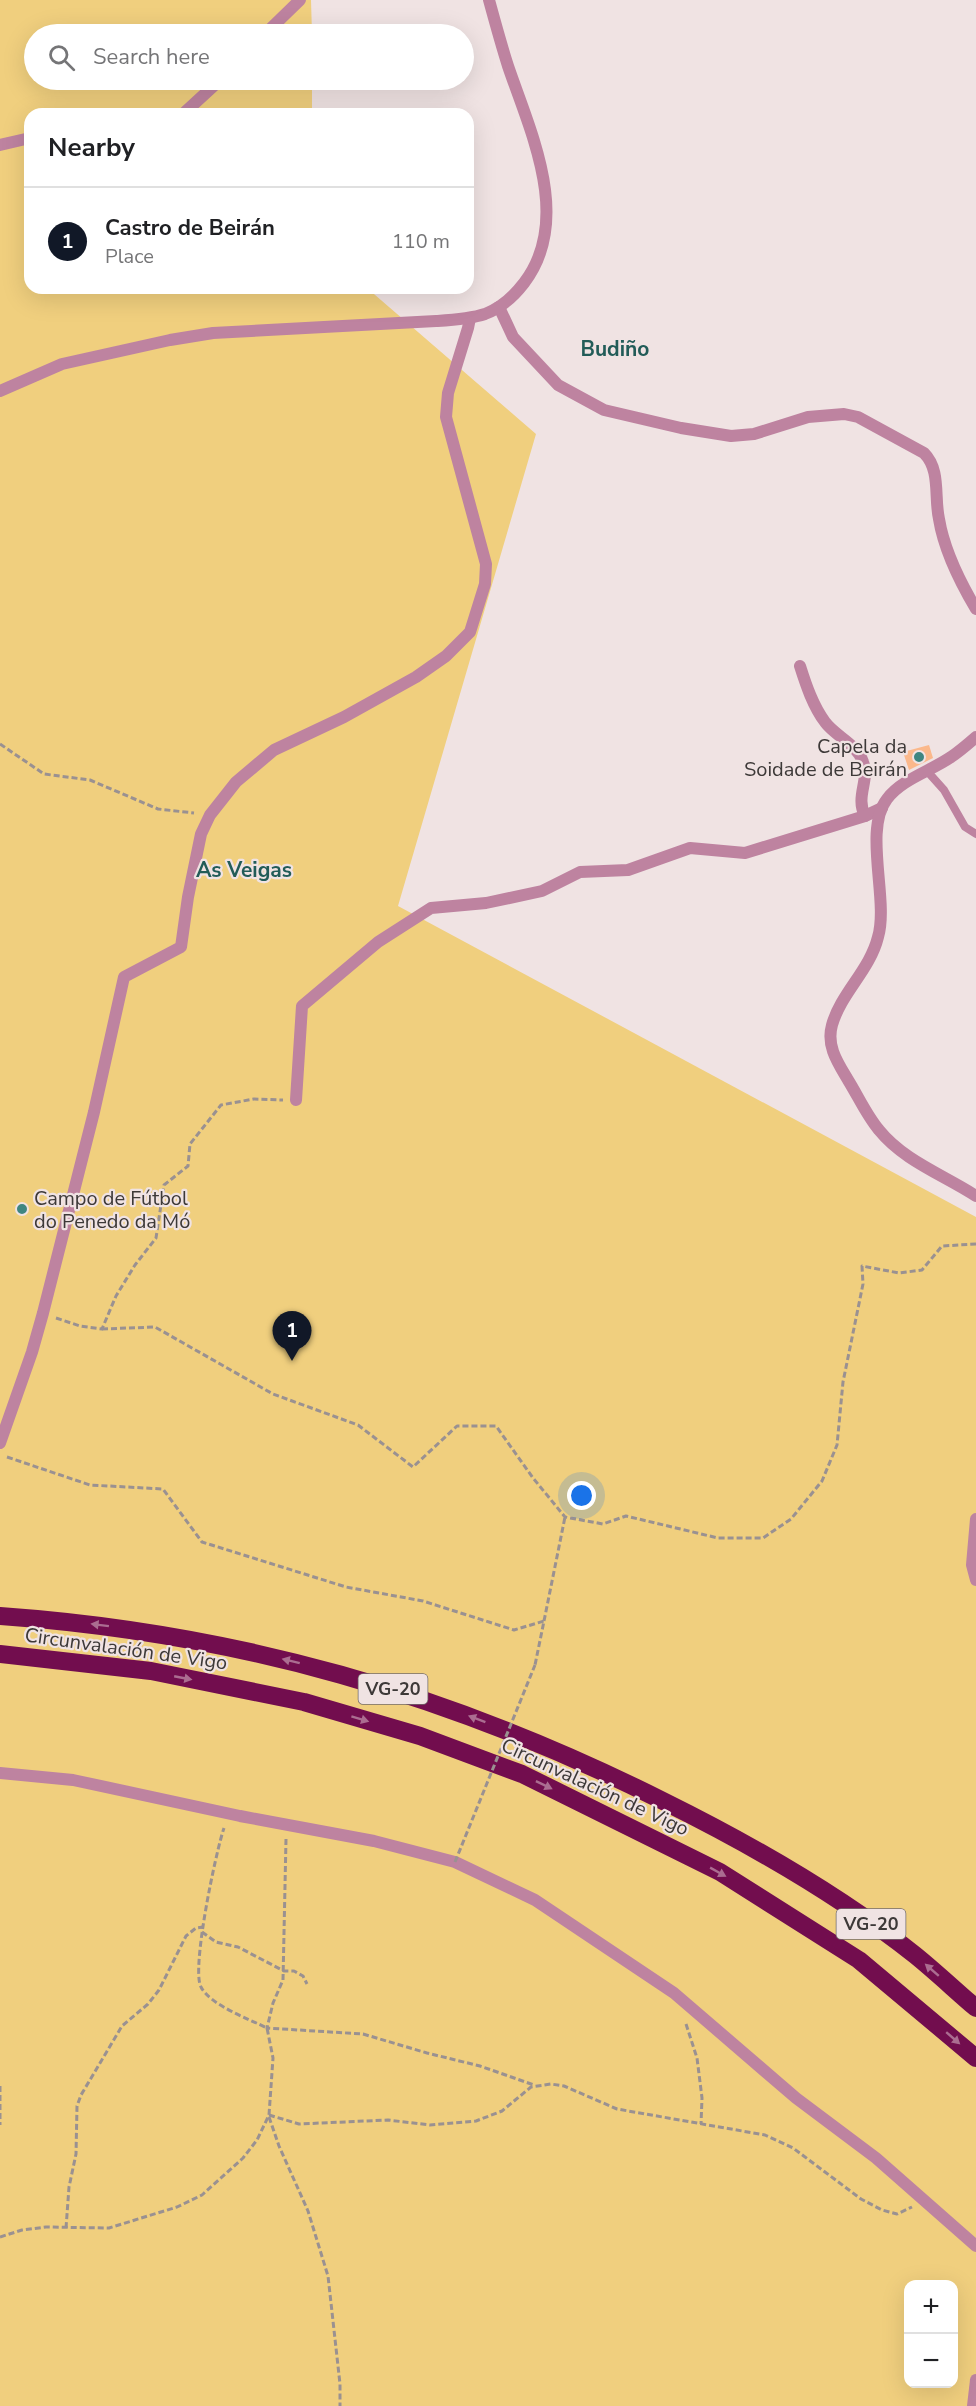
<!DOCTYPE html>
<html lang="en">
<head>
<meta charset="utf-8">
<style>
	body { margin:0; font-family:"Nunito Sans",sans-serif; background:#f2f2f2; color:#202124 }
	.controls { position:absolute; right:18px; bottom:18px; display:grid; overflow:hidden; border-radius:12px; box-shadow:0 6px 24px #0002 }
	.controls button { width:54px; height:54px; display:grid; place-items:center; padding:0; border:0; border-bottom:2px solid #e0e0e0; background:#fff; color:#202124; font:30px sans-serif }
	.you { position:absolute; left:582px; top:1496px; width:21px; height:21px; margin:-15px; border:4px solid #fff; border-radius:50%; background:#1a73e8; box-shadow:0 0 0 9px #1a73e833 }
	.badge { display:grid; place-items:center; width:39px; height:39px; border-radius:50%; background:#111827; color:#fff; font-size:20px; font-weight:700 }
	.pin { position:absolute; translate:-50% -50px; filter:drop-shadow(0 2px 3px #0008) }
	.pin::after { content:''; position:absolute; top:32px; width:21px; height:18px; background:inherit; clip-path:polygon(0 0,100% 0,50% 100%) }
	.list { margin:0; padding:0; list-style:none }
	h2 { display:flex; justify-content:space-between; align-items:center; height:78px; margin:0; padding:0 24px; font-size:26px }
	h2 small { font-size:20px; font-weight:400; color:#757577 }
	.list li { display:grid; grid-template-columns:39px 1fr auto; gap:18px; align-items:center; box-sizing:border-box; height:108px; padding:0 24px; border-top:2px solid #e0e0e0 }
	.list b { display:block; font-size:22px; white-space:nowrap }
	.list p { margin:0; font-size:20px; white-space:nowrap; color:#757577 }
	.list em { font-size:20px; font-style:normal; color:#757577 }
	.icon { flex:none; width:33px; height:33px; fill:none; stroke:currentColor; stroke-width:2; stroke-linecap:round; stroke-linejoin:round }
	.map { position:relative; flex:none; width:976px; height:2406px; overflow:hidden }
	.search { position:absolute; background:#fff; box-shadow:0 6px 24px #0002; left:24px; top:24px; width:450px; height:66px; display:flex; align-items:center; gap:15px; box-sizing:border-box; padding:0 21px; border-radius:33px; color:#757577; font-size:22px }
	.panel { position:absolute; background:#fff; box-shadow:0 6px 24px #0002; left:24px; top:108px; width:450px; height:186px; border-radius:18px }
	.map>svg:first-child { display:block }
	.green { fill:#f0cf7e; fill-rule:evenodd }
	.building { fill:#fbb88b }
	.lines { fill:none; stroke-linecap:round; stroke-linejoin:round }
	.path { stroke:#9a9191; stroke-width:3; stroke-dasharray:6 3; stroke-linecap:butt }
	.service { stroke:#be83a0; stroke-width:8 }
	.minor { stroke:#be83a0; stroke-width:12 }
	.tertiary { stroke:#be83a0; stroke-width:12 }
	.motorway { stroke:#720d4e; stroke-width:18 }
	.path-bridge { stroke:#9a9191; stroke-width:3; stroke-dasharray:6 3; stroke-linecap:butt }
	.oneway { fill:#ab6d91 }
	.poi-dot { fill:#3f8681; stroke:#f0e3e3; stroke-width:2 }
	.labels { text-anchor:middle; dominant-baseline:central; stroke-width:4.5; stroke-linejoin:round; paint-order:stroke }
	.shield { fill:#f0e3e3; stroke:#736c6b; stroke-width:1.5 }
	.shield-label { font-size:18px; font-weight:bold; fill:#3d3938 }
	.poi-label { font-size:20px; fill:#3d3938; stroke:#f0e3e3; text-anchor:end }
	.street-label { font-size:20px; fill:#3d3938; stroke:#f0e3e3 }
	.neighbourhood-label { font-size:21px; font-weight:bold; fill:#225c58; stroke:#f0e3e3 }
</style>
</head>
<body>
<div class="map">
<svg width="976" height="2406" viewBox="0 0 976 2406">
	<rect width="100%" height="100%" fill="#f0e3e3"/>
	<path class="green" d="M0 0H311L312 34H34V80H312V114H30V288H367L536 434 398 906 976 1217V2406H0ZM908 2284H954V2384H908Z"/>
	<polygon class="building" points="929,745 933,758 909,770 903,752"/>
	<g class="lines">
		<g class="path">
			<polyline points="0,744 44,774 90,780 158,809 194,813"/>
			<polyline points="56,1318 80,1326 102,1329 116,1296 135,1265 156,1238 164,1185 188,1166 190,1144 221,1105 254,1099 283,1100"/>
			<polyline points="102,1329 155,1327 273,1394 358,1425 413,1467 457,1426 496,1426 533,1478 565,1517 603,1524 626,1516 718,1538 763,1538 791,1519 822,1481 837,1445 843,1382 863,1284 862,1266 899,1273 922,1270 942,1246 976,1244"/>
			<polyline points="7,1457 90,1485 163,1489 202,1542 346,1587 423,1601 514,1630 544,1621 535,1665"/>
			<polyline points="544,1621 565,1517"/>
			<polyline points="286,1839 283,1980 273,2003 267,2028 363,2034 427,2053 480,2066 534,2085"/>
			<polyline points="202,1932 216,1942 238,1947 284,1971 294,1971 303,1976 307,1984"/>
			<polyline points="686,2024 697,2058 702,2098 701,2124"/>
			<polyline points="0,2086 0,2125"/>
			<polyline points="269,2115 299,2124 388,2120 430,2125 476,2121 502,2111 531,2087 551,2084 564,2086 617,2109 765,2135 793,2148 861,2199 882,2210 897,2214 912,2207"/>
			<polyline points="269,2117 279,2146 308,2211 328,2276 340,2384 340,2406"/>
			<polyline points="66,2228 69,2187 76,2154 77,2106 81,2095 122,2026 148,2004 159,1990 186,1936 196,1928 203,1927"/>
			<path d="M0 2237 22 2230 46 2227 109 2228 177 2207 202 2195 243 2158 257 2140 269 2115 273 2058 267 2028C249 2019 210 2005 201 1987 191 1969 216 1851 224 1828"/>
		</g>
		<polyline class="service" points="927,771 944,790 965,827 976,834"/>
		<g class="minor">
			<polyline points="265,34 300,0"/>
			<polyline points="183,114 220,80"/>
			<polyline points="0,145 30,138"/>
			<path d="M800 666C806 685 813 706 825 722 835 736 857 744 863 762 870 781 855 796 865 816"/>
			<polyline points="296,1100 302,1006 378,942 431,908 486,903 542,891 580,872 628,870 690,848 745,853 865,816 882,808"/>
			<polyline points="0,1443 32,1352 43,1313 94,1112 124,977 181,947 188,897 201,834 210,815 236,782 274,750 344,717 416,677 446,656 470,632 485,584 486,564 446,417 448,393 468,328 470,318"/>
			<polyline points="976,1519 972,1565 976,1580"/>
			<polyline points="0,1773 73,1780 240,1816 374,1841 455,1862 535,1900 674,1993 796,2098 876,2158 976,2246"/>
			<polyline points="973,2406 976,2380"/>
		</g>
		<g class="tertiary">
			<path d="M499 307 513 337 558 385 604 410 681 428 731 436 754 434 808 417 844 414 858 417 924 453C941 470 934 497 939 519 944 550 960 582 976 609"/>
			<path d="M0 391 62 364 170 340 213 333 436 321C452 320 470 319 485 314 501 308 514 296 524 283 573 219 530 131 508 66 501 44 495 22 489 0"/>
			<path d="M976 737C968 744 960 751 951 757 931 771 902 779 887 799 863 830 889 900 878 937 870 970 841 993 832 1025 826 1046 838 1063 848 1080 858 1096 867 1116 879 1130 904 1161 944 1175 976 1196"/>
		</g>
		<g class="motorway">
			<path d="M0 1616C238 1633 450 1694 663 1801 752 1845 838 1894 915 1955 936 1972 956 1991 976 2008"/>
			<polyline points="0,1654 151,1671 304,1702 420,1736 522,1774 720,1872 859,1960 976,2058"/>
		</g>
		<polyline class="path-bridge" points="455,1862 535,1665"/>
	</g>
	<defs><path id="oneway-solid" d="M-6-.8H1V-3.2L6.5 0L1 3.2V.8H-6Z" transform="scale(1.5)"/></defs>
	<g class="oneway">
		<use href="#oneway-solid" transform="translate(100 1625) rotate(-173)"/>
		<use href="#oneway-solid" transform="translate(291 1661) rotate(-166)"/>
		<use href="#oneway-solid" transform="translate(183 1678) rotate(11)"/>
		<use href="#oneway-solid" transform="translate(360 1719) rotate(17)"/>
		<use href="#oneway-solid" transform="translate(477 1719) rotate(-159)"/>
		<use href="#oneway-solid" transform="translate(544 1785) rotate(26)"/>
		<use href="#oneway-solid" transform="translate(718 1872) rotate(29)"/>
		<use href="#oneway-solid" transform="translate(932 1970) rotate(-139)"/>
		<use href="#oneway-solid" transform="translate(953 2038) rotate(41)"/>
	</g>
	<g class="poi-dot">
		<circle cx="919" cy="757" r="6"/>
		<circle cx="22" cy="1209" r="6"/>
	</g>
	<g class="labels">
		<g class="shield">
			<rect x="358.5" y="1674" width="69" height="30" rx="4.5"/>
			<rect x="836.5" y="1909" width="69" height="30" rx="4.5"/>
		</g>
		<g class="shield-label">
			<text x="393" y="1689">VG-20</text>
			<text x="871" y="1924">VG-20</text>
		</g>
		<g class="poi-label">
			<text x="907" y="746">Capela da<tspan x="907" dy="23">Soidade de Beirán</tspan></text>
			<text x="34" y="1198" text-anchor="start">Campo de Fútbol<tspan x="34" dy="23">do Penedo da Mó</tspan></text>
		</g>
		<g class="street-label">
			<text transform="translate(126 1649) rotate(8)">Circunvalación de Vigo</text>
			<text transform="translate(595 1787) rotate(25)">Circunvalación de Vigo</text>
		</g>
		<g class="neighbourhood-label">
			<text x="615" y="349">Budiño</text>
			<text x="244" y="870">As Veigas</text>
		</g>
	</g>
</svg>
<div class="controls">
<button>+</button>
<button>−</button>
</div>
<div class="you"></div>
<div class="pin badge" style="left:292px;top:1361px">1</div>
<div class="search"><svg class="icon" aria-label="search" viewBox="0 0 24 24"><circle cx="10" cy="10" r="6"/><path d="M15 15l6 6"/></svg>Search here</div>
<section class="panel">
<h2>Nearby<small></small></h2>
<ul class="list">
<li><span class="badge">1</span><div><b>Castro de Beirán</b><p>Place</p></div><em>110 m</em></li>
</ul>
</section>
</div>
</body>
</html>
